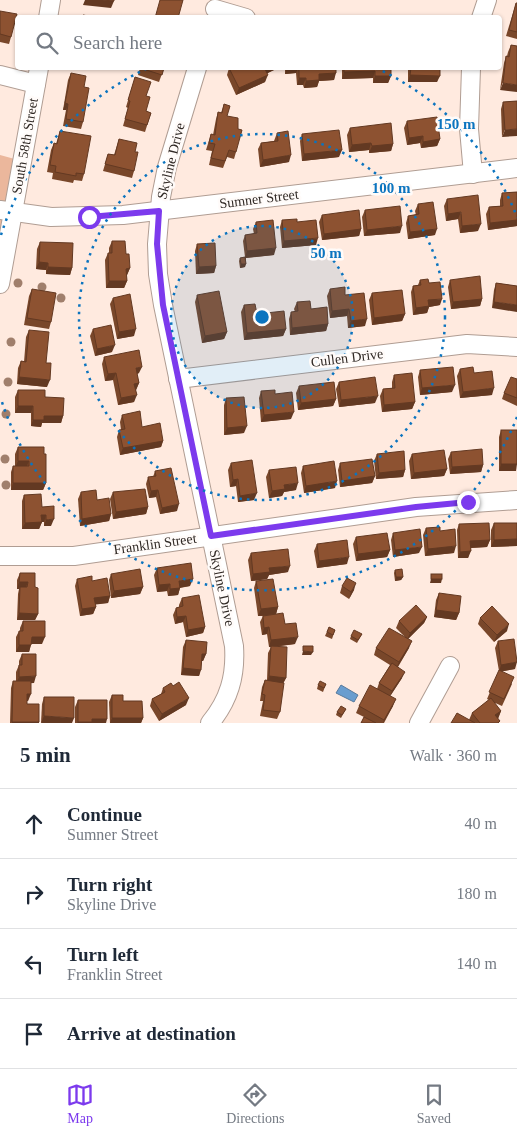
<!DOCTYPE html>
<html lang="en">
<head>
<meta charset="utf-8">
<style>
	body { margin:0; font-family:Georgia,serif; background:#f2f2f3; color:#1f2937 }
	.stop { position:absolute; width:15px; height:15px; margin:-11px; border:4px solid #7c3aed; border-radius:50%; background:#fff }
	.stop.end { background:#7c3aed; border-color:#fff; box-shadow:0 1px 5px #0008 }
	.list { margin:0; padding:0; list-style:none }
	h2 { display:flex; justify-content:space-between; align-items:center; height:65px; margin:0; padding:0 20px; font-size:21px }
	h2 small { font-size:16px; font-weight:400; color:#747a83 }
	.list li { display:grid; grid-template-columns:32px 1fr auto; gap:15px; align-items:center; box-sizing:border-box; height:70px; padding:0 20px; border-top:1px solid #e0e1e3 }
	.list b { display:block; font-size:19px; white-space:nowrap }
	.list p { margin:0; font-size:16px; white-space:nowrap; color:#747a83 }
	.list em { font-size:16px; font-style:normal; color:#747a83 }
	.icon { flex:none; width:28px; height:28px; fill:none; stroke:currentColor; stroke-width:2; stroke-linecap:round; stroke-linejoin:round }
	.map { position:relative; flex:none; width:517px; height:723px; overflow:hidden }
	.search { position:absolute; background:#fff; box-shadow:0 1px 4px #0004; left:15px; right:15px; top:15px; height:55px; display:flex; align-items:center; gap:12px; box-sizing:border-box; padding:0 18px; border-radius:5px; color:#747a83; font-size:19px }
	.sheet { height:345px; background:#fff }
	nav { display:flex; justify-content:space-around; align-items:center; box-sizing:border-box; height:70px; border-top:1px solid #e0e1e3; background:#fff; font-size:14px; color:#747a83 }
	nav a { display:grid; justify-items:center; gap:2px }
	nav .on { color:#7c3aed }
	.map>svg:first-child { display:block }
	.green { fill:#ebb79c }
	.water { fill:#699dcf; stroke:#587a9c }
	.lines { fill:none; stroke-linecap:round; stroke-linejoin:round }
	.minor-casing { stroke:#b09d93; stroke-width:20 }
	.minor { stroke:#fff; stroke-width:18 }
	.tree { fill:#a07f6c }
	.wall { fill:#79472a }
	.shaded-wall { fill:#633922 }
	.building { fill:#8d5231; stroke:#633922 }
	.route { stroke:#7c3aed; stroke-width:6 }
	.ring { fill:none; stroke:#0b74bf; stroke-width:2.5; stroke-dasharray:2.5 5 }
	.labels { text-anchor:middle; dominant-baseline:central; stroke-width:5; stroke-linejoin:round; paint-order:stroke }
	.street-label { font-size:14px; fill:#302925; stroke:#fffbf9 }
	.centre { fill:#0b74bf; stroke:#fffbf9; stroke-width:2.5 }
	.ring-label { font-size:15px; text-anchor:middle; font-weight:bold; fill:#0b74bf; stroke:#fffbf9; stroke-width:5; stroke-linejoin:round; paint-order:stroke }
</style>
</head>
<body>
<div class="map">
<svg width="517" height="723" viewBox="0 0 517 723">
	<rect width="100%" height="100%" fill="#ffeadf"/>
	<polygon class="green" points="0,155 22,161 0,284"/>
	<polygon class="water" points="341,685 358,695 354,702 336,693"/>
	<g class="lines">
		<g class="minor-casing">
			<g id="minor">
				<polyline points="215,9 246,18"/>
				<polyline points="48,18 51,0"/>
				<polyline points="481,18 487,0"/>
				<path d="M197 68 167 167 161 197 157 244 158 274 163 305 234 646C236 676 229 700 210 723"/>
				<polyline points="471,68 469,129 473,174"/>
				<polyline points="0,75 36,84"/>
				<polyline points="0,210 51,217 123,215 517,168"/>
				<polyline points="0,284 39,68"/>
				<polyline points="178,379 467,344 517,347"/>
				<polyline points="0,556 74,556 416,507 517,500"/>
				<polyline points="419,723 450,666"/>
			</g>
		</g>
		<use href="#minor" class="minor"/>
	</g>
	<g class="tree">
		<circle cx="18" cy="283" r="4.5"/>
		<circle cx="42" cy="287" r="4.5"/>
		<circle cx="61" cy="298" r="4.5"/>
		<circle cx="11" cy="342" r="4.5"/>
		<circle cx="8" cy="382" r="4.5"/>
		<circle cx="6" cy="414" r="4.5"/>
		<circle cx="5" cy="459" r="4.5"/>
		<circle cx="6" cy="485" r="4.5"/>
	</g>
	<g class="wall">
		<polygon points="516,3 517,3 517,39 506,36"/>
		<polygon points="0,11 11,37 9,44 0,42"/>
		<polygon points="511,45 517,46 500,90 504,63 506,56 507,56 508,52"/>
		<polygon points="140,68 164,68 159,82 138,75"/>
		<polygon points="229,68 275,68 274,70 267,73 265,82 236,95 227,75"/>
		<polygon points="285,68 336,68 334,80 319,81 317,87 304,88 303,85 297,85 296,73 285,74"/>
		<polygon points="342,68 391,68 391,76 388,83 373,83 373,78 342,79"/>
		<polygon points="397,68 440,68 437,82 408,82 408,70 397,70"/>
		<polygon points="71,73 84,87 83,122 81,129 63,126 66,110 63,110 68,80"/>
		<polygon points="135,77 146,96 146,111 151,113 145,132 123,126 128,108 126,107"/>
		<polygon points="517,101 502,137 501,109 503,102"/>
		<polygon points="224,104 236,152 234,159 227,157 223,168 209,165 212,151 206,150 211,134 213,135 216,119 218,112 221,113"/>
		<polygon points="407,121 440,139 437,146 421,148 420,143 407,145 404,128"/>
		<polygon points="350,128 393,144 391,151 369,153 369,150 349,152 347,135"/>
		<polygon points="60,131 84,174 82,181 74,180 73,183 52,179 53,173 47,172 51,150 54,143 56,144"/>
		<polygon points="277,133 289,162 260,167 258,149 261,143 274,141"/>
		<polygon points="302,134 339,157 302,161 300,141"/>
		<polygon points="119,139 135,152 134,171 132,178 103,171 108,154 114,155"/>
		<polygon points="517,192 517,226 488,230 486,214 489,207 500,206 500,200 502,193"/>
		<polygon points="447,199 478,231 460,233 458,219 446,221 444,206"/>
		<polygon points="418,204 435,235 408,239 406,223 408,216 416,215 415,211"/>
		<polygon points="365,210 400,233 364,236 362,217"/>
		<polygon points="322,215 361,229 359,236 322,240 319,222"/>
		<polygon points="282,220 297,222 316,245 282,248 280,227"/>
		<polygon points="256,222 274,255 246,258 245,267 240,268 239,261 240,258 245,257 243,241 245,235 254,234 253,229"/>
		<polygon points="112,241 126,254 130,268 127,275 126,275 127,281 124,288 106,288 105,260 108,253 109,253 109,248"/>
		<polygon points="40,242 72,268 70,275 46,274 46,270 36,269 37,249"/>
		<polygon points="197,244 216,266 214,273 196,274 195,251"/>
		<polygon points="420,280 429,283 440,305 429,307 427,313 413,315 411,292 413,286 418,285"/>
		<polygon points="450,280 482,299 480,306 451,309 448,287"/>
		<polygon points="496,283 517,286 492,308 494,290"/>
		<polygon points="32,289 51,322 49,329 24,325 29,296"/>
		<polygon points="330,289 345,295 365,326 348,328 347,316 330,318 327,296"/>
		<polygon points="372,293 405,314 402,321 372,325 369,300"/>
		<polygon points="197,295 227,332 224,339 202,343 195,302"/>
		<polygon points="113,298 134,336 117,339 110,304"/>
		<polygon points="297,302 311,309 328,324 326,331 290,335 289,319 291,312 295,312 294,309"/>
		<polygon points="244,305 257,314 286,329 283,336 244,340 241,312"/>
		<polygon points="93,329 112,352 95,356 90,336"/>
		<polygon points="29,330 46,363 47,387 17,384 18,368 21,361 24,362 26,337"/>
		<polygon points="104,357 139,373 137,374 139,383 136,390 134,402 118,405 113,380 105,381 102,364"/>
		<polygon points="460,369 474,373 492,395 460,398 457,376"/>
		<polygon points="420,370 452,392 420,395 418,377"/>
		<polygon points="394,375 415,402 412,409 382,412 380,396 383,389 392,388 392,382"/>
		<polygon points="517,379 517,406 502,399 504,393"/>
		<polygon points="339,382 375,403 339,407 336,389"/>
		<polygon points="299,386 336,399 333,406 298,410 296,393"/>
		<polygon points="18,390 45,397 63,416 61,423 42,423 41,427 31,426 31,413 15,413 15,397"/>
		<polygon points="261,391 275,394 291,419 261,422 259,398"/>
		<polygon points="226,398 244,433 224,435 224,405"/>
		<polygon points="122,415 163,441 161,447 120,455 117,437 119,430 121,430 120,422"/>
		<polygon points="501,430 516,471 499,471 499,437"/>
		<polygon points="18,447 46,483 43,490 11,490 11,472 13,466 15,466 15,454"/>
		<polygon points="451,452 483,465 481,472 450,474 448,459"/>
		<polygon points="377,454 405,470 403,477 376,479 374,461"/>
		<polygon points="412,454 447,469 444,476 411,479 409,461"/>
		<polygon points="231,463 254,500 238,502 236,486 230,487 228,470"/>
		<polygon points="340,463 375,476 372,483 340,487 338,470"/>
		<polygon points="303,466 335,488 304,493 301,473"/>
		<polygon points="269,470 296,490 284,492 282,496 269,498 266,477"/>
		<polygon points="155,471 177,511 160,514 156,497 149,498 146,484 148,477 153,477"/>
		<polygon points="81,492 97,500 111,514 109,521 80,526 78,499"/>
		<polygon points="113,492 148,507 146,514 113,519 110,499"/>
		<polygon points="24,495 42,507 51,526 44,526 44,522 42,522 39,529 22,529 22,501"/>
		<polygon points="494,523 517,523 517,546 491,547 491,530"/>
		<polygon points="459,524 490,540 487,547 471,548 468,558 458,558 457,530"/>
		<polygon points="426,528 440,531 454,553 425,556 423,535"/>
		<polygon points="393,533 419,553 393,557 391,540"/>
		<polygon points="356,537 390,550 387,557 356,561 353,544"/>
		<polygon points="317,544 347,564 317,568 314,551"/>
		<polygon points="251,553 288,572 269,575 267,579 251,581 248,560"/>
		<polygon points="157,568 190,586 180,588 178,595 168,596 167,591 157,592 154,575"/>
		<polygon points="395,570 403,577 401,580 395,581 394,573"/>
		<polygon points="20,573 35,587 38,614 35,620 17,620 18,594 19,589 17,589 17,580"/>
		<polygon points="111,574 143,587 140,594 111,598 109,580"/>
		<polygon points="77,579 92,581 110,596 108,603 95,604 96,607 93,614 80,616 75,586"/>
		<polygon points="256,581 278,607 276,614 285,624 295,644 274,647 286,678 283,683 280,712 277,719 260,716 263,701 260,701 262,687 265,680 267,680 268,653 271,647 269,647 267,634 262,635 260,622 263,616 258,616 254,588"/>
		<polygon points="342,586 354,590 349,599 340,593"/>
		<polygon points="439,593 459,613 456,620 434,617 436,600"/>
		<polygon points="182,598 205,627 203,633 186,637 183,622 175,624 173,615 176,608 179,607 179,605"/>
		<polygon points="427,617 424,623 408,639 409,648 398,667 402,678 390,696 393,706 384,723 361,723 364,717 356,713 359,706 377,689 379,683 390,665 374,655 376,648 405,637 396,628 399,621"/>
		<polygon points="480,618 507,631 494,642 478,624"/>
		<polygon points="23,621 42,644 31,644 29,652 16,652 16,637 19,631 20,631 20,628"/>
		<polygon points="329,627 335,630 332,639 325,636"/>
		<polygon points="362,634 357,643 350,639 351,636"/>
		<polygon points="186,640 206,654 203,661 202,661 199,676 181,675 183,647"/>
		<polygon points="498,641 515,669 502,671 512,684 502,706 493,702 501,711 498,719 499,723 451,723 470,720 469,720 472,713 489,700 487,699 499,671 495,648"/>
		<polygon points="22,654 34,683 31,683 28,701 27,701 27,704 39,723 10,723 11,688 13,681 16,681 16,672 19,665 19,661"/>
		<polygon points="326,684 323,692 317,689 318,685"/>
		<polygon points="163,688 186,705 159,721 150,706 152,699 161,694"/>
		<polygon points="112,695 123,701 143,718 141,723 110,723 109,702"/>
		<polygon points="44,697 74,697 41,723 42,704"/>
		<polygon points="78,700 106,723 75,723 75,707"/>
		<polygon points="346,709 341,718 336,715 337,712"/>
	</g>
	<g class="shaded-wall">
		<polygon points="85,0 102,0 114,1 111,8 83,5"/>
		<polygon points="267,68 275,68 274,70 262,76 265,69"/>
		<polygon points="287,68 298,68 296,73 285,74"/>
		<polygon points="398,68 409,68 408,70 397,70"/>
		<polygon points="375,71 373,78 342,79 344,72"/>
		<polygon points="336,73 334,80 319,81 317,87 304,88 306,81 319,74"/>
		<polygon points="268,75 265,82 236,95 239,88"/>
		<polygon points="410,75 440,76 437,82 408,82"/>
		<polygon points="375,76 391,76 388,83 373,83"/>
		<polygon points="299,78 306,78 303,85 297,85"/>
		<polygon points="503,83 517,85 517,92 500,90"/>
		<polygon points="65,103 68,104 66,110 63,110"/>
		<polygon points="517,129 517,136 502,137 505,130"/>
		<polygon points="423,136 420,143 407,145 409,138"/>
		<polygon points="440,139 437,146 421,148 423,142"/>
		<polygon points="371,143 369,150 349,152 352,145"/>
		<polygon points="393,144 391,151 369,153 372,146"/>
		<polygon points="342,150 339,157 302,161 304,154"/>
		<polygon points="291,155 289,162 260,167 263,160"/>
		<polygon points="461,212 458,219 446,221 448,214"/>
		<polygon points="517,220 517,226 488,230 490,223"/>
		<polygon points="481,224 478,231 460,233 462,226"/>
		<polygon points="402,226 400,233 364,236 367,230"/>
		<polygon points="361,229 359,236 322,240 324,234"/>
		<polygon points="437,229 435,235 408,239 410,232"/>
		<polygon points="318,238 316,245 282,248 284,241"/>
		<polygon points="276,248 274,255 245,258 247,251"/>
		<polygon points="39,262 48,263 46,270 36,269"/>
		<polygon points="241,264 246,264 245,267 240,268"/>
		<polygon points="216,266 214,273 196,274 199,267"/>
		<polygon points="48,267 72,268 70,275 46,274"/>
		<polygon points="130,268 127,275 124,275 126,269"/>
		<polygon points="109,281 127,281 124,288 106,288"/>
		<polygon points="442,299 440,305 429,307 427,313 413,315 416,308 428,300"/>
		<polygon points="482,299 480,306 451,309 453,302"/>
		<polygon points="494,302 517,305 517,312 492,308"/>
		<polygon points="349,309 347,316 330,318 332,311"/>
		<polygon points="405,314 402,321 372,325 374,318"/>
		<polygon points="367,319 365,326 348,328 351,321"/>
		<polygon points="328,324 326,331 290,335 292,328"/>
		<polygon points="136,329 134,336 117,339 119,332"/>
		<polygon points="286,329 283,336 244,340 247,333"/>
		<polygon points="227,332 224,339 202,343 205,336"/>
		<polygon points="115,345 112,352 95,356 97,349"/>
		<polygon points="142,367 139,373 133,375 136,368"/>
		<polygon points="116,373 113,380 105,381 108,374"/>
		<polygon points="19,377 50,380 47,387 17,384"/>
		<polygon points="139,383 136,390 132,391 134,384"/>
		<polygon points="455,385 452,392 420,395 422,388"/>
		<polygon points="494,388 492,395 460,398 463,392"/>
		<polygon points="137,395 134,402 118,405 121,398"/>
		<polygon points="378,396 375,403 339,407 341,400"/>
		<polygon points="336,399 333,406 298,410 301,403"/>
		<polygon points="415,402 412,409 382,412 384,405"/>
		<polygon points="18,406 33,406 31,413 15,413"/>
		<polygon points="294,412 291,419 261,422 264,415"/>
		<polygon points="44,416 63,416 61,423 42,423 41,427 31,426 33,420"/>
		<polygon points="247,426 244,433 224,435 227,428"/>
		<polygon points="163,441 161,447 120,455 123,448"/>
		<polygon points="18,461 29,461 26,468 15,468"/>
		<polygon points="501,464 517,464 516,471 499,471"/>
		<polygon points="483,465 481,472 450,474 452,467"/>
		<polygon points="447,469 444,476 411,479 414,473"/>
		<polygon points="405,470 403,477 376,479 379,473"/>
		<polygon points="375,476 372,483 340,487 342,481"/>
		<polygon points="238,479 236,486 230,487 233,480"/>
		<polygon points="337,481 335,488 304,493 306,486"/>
		<polygon points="13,483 46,483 43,490 11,490"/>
		<polygon points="298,483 296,490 284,492 282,496 269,498 272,491 284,485"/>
		<polygon points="158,490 156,497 149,498 151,491"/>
		<polygon points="257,493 254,500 238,502 240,496"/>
		<polygon points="179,504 177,511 160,514 162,508"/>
		<polygon points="148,507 146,514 113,519 116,512"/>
		<polygon points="111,514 109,521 80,526 82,519"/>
		<polygon points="41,515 46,515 44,522 39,522"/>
		<polygon points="54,519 51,526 44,526 46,520"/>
		<polygon points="42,522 39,529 22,529 25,523"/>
		<polygon points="517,539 517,546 491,547 494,540"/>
		<polygon points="490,540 487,547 468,548 470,541"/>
		<polygon points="456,546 454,553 425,556 428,549"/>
		<polygon points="422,547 419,553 393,557 395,550"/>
		<polygon points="390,550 387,557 356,561 358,554"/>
		<polygon points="471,551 468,558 458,558 460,552"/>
		<polygon points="349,557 347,564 317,568 319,561"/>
		<polygon points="290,566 288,572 269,575 267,579 251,581 253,574 269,568"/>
		<polygon points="396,577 403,577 401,580 395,581"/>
		<polygon points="193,579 190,586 177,588 179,581"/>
		<polygon points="431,579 442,579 441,583 430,583"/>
		<polygon points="19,582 28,582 25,589 20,587 19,589 17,589"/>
		<polygon points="356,583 354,590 349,599 351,592"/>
		<polygon points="170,584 167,591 157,592 159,585"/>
		<polygon points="143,587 140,594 111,598 114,591"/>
		<polygon points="180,588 178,595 168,596 170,589"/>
		<polygon points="110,596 108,603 92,605 94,598"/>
		<polygon points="96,607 93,614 80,616 82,609"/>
		<polygon points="278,607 276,614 258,616 261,609"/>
		<polygon points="436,610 459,613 456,620 434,617"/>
		<polygon points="19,613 38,614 35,620 17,620"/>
		<polygon points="186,616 183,622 175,624 177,617"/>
		<polygon points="427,617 424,623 407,640 410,633"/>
		<polygon points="509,624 507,631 494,642 497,635"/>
		<polygon points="205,627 203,633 186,637 188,630"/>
		<polygon points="269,627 267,634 262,635 264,628"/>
		<polygon points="32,637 45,637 42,644 29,644"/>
		<polygon points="298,637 295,644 269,647 271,640"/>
		<polygon points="412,641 409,648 396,669 399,662"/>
		<polygon points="19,645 31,645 29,652 16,652"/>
		<polygon points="303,651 313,652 311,655 302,655"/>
		<polygon points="202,654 206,654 203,661 200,661"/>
		<polygon points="517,662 515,669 499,672 501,665"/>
		<polygon points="183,668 201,670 199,676 181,675"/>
		<polygon points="405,672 402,678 389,698 392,691"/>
		<polygon points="36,676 34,683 16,684 19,677"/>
		<polygon points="269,676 286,678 283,684 267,683"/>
		<polygon points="27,694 31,694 28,701 24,701"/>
		<polygon points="189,698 186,705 159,721 162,714"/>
		<polygon points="396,699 393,706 383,723 384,720"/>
		<polygon points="501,711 498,718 493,722 495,715"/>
		<polygon points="44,716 74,718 72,723 41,723"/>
		<polygon points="112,718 143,718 141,723 110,723"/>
		<polygon points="92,719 107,719 106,723 77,723 78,722"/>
		<rect x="12" y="722" width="27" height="1"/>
	</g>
	<g class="building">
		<polygon points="102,0 114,0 114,1"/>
		<polygon points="160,0 183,0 178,18 155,18"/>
		<polygon points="516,3 517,3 517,32 509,30"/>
		<polygon points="0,11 17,14 11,37 0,34"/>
		<polygon points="83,15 99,18 82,18"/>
		<polygon points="511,45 517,46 517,85 503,83 506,56 509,57"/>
		<polygon points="140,68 164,68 162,75"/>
		<polygon points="229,68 267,68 265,69 268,75 239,88"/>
		<polygon points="299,68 336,68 336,73 319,74 319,80 306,81 306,78 299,78"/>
		<polygon points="344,68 391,68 391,76 375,76 375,71 344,72"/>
		<polygon points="411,68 440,68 440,76 410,75"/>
		<polygon points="71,73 86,76 84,87 89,88 83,122 66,119 68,104 65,103"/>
		<polygon points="135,77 151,82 146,96 150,97 146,111 151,113 147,125 125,119 130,101 128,100"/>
		<polygon points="517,101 517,129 505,130 503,102"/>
		<polygon points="224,104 230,106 227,116 238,118 238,129 242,130 236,152 229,150 225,161 211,158 215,144 209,143 211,134 215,135 218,112 222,113"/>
		<polygon points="437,117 440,139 423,142 423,136 409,138 407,121"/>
		<polygon points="391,123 393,144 372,146 371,143 352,145 350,128"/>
		<polygon points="339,130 342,150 304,154 302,134"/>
		<polygon points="60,131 91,136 84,174 76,173 76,176 55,172 56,166 50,165 54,143 57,144"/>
		<polygon points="288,131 291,155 263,160 261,143 278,141 277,133"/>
		<polygon points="119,139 137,143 135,152 138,152 134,171 105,164 108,154 115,155"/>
		<polygon points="517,192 517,220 490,223 489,207 503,206 502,193"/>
		<polygon points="478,195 481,224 462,226 461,212 448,214 447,199"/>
		<polygon points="433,202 437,229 410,232 408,216 419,214 418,204"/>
		<polygon points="400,206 402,226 367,230 365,210"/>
		<polygon points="359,210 361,229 324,234 322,215"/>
		<polygon points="297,219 297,222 316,220 318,238 284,241 282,220"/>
		<polygon points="273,220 276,248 247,251 245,235 257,233 256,222"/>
		<polygon points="112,241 125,241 126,254 129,254 130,268 126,269 127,281 109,281 108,253 112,253"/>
		<polygon points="40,242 73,243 72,268 48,267 48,263 39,262"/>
		<polygon points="215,243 216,266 199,267 197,244"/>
		<polygon points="245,257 246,264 241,264 240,258"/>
		<polygon points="480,276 482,299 453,302 450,280"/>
		<polygon points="428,279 429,283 440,282 442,299 428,300 429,306 416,308 413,286 421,285 420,280"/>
		<polygon points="496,283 517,286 517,305 494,302"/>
		<polygon points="345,287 345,295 364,293 367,319 351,321 349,309 332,311 330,289"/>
		<polygon points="32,289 56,293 51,322 27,318"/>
		<polygon points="402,290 405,314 374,318 372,293"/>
		<polygon points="219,291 227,332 205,336 197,295"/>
		<polygon points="130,294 136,329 119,332 113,298"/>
		<polygon points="310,301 311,309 327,307 328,324 292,328 291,312 298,311 297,302"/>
		<polygon points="255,304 257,314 284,311 286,329 247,333 244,305"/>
		<polygon points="111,325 115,345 97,349 93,329"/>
		<polygon points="29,330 49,332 46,363 51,363 50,380 19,377 21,361 26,362"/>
		<polygon points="139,350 142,367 136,368 139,383 134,384 137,395 121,398 116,373 108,374 104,357"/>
		<polygon points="453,367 455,385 422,388 420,370"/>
		<polygon points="473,367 474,373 492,371 494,388 463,392 460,369"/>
		<polygon points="412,373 415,402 384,405 383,389 395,388 394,375"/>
		<polygon points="375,377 378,396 341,400 339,382"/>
		<polygon points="511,377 517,379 517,398 504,393"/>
		<polygon points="334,382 336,399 301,403 299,386"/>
		<polygon points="18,390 45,390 45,397 64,398 63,416 44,416 44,420 33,420 33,406 18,406"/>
		<polygon points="275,390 275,394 292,392 294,412 264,415 261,391"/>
		<polygon points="244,397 247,426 227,428 226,398"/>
		<polygon points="140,411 142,427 160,423 163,441 123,448 119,430 125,429 122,415"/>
		<rect x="501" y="430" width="16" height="34"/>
		<polygon points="18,447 44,447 44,454 46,454 46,483 13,483 13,466 29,466 29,461 18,461"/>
		<polygon points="482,449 483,465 452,467 451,452"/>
		<polygon points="444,450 447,469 414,473 412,454"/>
		<polygon points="404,451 405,470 379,473 377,454"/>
		<polygon points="372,459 375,476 342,481 340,463"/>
		<polygon points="252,460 257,493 240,496 238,479 233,480 231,463"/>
		<polygon points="334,461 337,481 306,486 303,466"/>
		<polygon points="296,467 298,483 284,485 285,489 272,491 269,470"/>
		<polygon points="171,468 179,504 162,508 158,490 151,491 148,477 156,476 155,471"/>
		<polygon points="145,489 148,507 116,512 113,492"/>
		<polygon points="96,490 97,500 109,498 111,514 82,519 81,492"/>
		<polygon points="41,494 42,507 54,506 54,519 46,520 46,515 41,515 42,522 25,523 24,495"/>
		<polygon points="489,523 490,540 470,541 471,551 460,552 459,524"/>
		<polygon points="494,523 517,523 517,539 494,540"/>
		<polygon points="440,527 440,531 455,529 456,546 428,549 426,528"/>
		<polygon points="420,529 422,547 395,550 393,533"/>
		<polygon points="387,533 390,550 358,554 356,537"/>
		<polygon points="347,540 349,557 319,561 317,544"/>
		<polygon points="288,549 290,566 269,568 270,572 253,574 251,553"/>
		<polygon points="191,563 193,579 179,581 180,588 170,589 170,584 159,585 157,568"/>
		<polygon points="140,569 143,587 114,591 111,574"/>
		<polygon points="402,569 403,577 396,577 395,570"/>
		<polygon points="20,573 35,573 35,587 38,588 38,614 19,613 20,587 27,587 28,582 19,582"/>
		<rect x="431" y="574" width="11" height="5"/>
		<polygon points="92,576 92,581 107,578 110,596 94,598 96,607 82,609 77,579"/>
		<polygon points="347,578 356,583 351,592 342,586"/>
		<polygon points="273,579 278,607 261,609 256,581"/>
		<polygon points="439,593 461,596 459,613 436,610"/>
		<polygon points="199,595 205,627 188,630 186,616 177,617 176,608 183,606 182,598"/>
		<polygon points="416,605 427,617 410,633 399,621"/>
		<polygon points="492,606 509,624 497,635 480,618"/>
		<polygon points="283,613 285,624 296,623 298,637 271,640 269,627 264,628 263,616"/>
		<polygon points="23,621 45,621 45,637 32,637 31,645 19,645 19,631 23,631"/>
		<polygon points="329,627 335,630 333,635 327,632"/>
		<polygon points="389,628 412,641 399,662 376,648"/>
		<polygon points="354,630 362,634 358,640 351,636"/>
		<polygon points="514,639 517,662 501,665 498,641"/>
		<polygon points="186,640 207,642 206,654 202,654 201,670 183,668"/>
		<polygon points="271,646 287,647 286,678 269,676"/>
		<polygon points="303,646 313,646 313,652 303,651"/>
		<polygon points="22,654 36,654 36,676 19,677 19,665 22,665"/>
		<polygon points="392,663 405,672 392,691 379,683"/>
		<polygon points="499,670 514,677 504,699 489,692"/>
		<polygon points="265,680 284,683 280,712 263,710 265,695 262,694"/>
		<polygon points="13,681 31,681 31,694 27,694 27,704 39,704 39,722 12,722"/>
		<polygon points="320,681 326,684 324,688 318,685"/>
		<polygon points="179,682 189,698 162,714 152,699 165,692 163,688 171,683 173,686"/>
		<polygon points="370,685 396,699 384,720 359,706"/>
		<polygon points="112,695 123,695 123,701 142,701 143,718 112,718"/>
		<polygon points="44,697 74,697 74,718 44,716"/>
		<polygon points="491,698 501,711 495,715 500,721 498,723 480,723 472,713"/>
		<polygon points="78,700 107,700 107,719 92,719 92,722 78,722"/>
		<polygon points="341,706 346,709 342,715 337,712"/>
		<polygon points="457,713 475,723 451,723"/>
		<polygon points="364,717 376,723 361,723"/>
	</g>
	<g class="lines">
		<polyline class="route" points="89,217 159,211 157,244 163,305 211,536 416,507 468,502"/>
	</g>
	<circle cx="262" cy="317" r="91" fill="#0b74bf" fill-opacity=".12"/>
	<g class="ring">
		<circle cx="262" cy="317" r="91"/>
		<circle cx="262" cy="317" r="183"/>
		<path d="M517 417A274 274 0 0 1 1 399M1 235A274 274 0 0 1 148 68M376 68A274 274 0 0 1 517 217"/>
	</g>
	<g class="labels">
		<g class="street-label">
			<text transform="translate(25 146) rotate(-80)">South 58th Street</text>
			<text transform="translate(171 161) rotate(-76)">Skyline Drive</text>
			<text transform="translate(259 199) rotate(-7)">Sumner Street</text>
			<text transform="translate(347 358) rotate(-7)">Cullen Drive</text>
			<text transform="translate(155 544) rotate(-8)">Franklin Street</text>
			<text transform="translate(222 588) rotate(78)">Skyline Drive</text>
		</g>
	</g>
	<circle cx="262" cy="317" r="8" class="centre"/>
	<g class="ring-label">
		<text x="456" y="129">150 m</text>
		<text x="391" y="193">100 m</text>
		<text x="326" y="258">50 m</text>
	</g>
</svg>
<div class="stop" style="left:89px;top:217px"></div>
<div class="stop end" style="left:468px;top:502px"></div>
<div class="search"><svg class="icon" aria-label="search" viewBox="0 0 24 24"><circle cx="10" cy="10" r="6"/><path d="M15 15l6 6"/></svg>Search here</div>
</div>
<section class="sheet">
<h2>5 min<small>Walk · 360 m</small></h2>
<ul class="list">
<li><svg class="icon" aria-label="ahead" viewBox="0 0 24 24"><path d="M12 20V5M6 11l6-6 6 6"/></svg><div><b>Continue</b><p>Sumner Street</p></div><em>40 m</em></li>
<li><svg class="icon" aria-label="right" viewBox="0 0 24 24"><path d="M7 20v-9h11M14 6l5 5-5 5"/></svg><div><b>Turn right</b><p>Skyline Drive</p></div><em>180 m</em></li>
<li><svg class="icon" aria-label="left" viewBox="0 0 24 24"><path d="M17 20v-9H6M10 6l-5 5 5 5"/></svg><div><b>Turn left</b><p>Franklin Street</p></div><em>140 m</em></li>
<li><svg class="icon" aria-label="arrive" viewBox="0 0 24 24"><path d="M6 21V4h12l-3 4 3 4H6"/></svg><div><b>Arrive at destination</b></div></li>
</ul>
</section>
<nav>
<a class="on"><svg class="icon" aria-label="map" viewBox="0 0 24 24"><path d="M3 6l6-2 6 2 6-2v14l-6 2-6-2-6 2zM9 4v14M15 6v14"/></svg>Map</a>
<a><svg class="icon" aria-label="directions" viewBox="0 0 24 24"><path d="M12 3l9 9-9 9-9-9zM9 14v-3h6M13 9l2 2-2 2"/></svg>Directions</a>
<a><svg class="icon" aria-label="saved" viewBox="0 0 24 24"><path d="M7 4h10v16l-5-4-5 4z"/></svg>Saved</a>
</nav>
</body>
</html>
